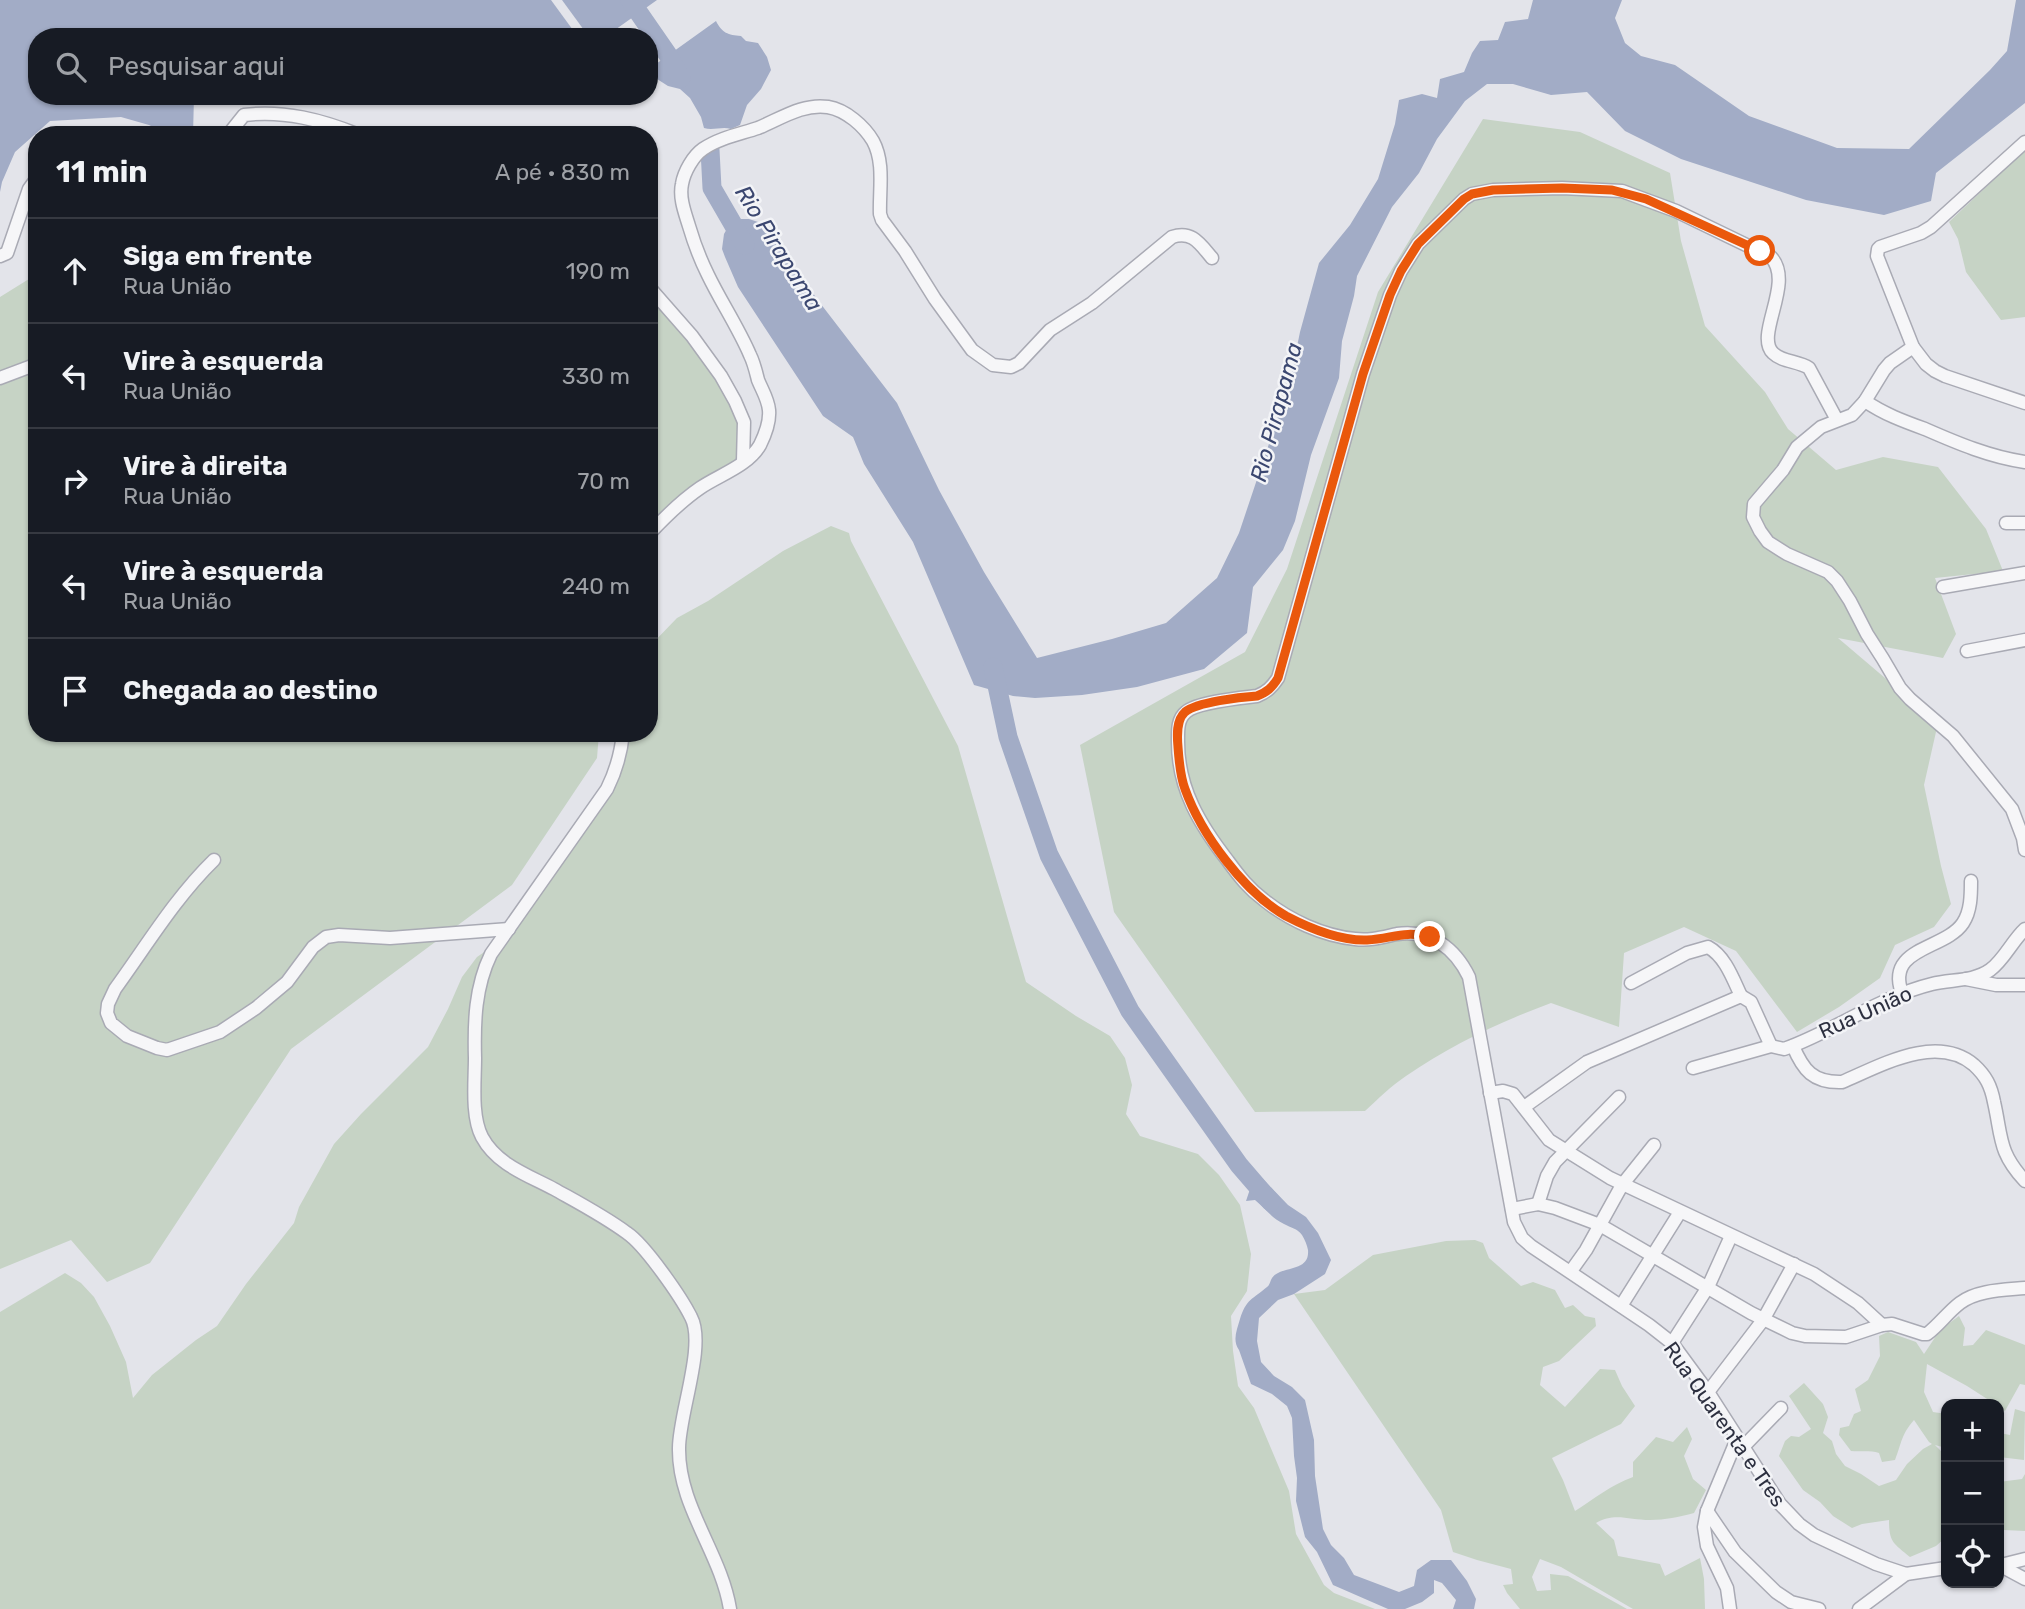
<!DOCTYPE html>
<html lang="pt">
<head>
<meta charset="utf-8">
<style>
	body { margin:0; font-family:Rubik,sans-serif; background:#20242c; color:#f1f3f6 }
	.controls { position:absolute; right:21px; bottom:21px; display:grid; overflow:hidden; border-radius:14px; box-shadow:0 2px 5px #0004 }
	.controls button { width:63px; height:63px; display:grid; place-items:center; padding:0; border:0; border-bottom:2px solid #363941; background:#171b24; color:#f1f3f6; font:35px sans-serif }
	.stop { position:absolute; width:21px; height:21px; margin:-16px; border:5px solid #ea580c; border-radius:50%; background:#fff }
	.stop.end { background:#ea580c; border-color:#fff; box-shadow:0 2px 7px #0008 }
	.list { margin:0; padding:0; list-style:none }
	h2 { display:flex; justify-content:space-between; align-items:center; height:91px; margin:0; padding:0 28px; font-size:30px }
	h2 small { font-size:23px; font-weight:400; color:#9ea1a6 }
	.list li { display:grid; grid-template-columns:46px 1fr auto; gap:21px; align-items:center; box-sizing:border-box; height:105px; padding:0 28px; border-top:2px solid #363941 }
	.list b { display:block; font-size:26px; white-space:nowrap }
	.list p { margin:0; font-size:23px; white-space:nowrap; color:#9ea1a6 }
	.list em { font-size:23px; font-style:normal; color:#9ea1a6 }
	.icon { flex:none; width:38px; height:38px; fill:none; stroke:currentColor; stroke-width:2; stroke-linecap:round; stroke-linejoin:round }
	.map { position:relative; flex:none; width:2025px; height:1609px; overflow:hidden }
	.search { position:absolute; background:#171b24; box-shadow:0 2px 5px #0004; left:28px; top:28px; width:630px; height:77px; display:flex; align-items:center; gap:18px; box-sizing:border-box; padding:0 24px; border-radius:28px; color:#9ea1a6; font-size:26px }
	.panel { position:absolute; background:#171b24; box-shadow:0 2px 5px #0004; left:28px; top:126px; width:630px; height:616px; border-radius:28px }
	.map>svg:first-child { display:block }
	.green { fill:#c6d3c5 }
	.water { fill:#a2acc6 }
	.pier { fill:#e3e4ea }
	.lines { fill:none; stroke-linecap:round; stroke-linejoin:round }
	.river { stroke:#a2acc6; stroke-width:19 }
	.street-casing { stroke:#a9aab4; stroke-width:15 }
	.street { stroke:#f6f6f8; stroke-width:12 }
	.route { stroke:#ea580c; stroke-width:9 }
	.labels { text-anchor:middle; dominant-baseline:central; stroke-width:5; stroke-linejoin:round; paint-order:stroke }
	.street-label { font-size:21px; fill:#2d3040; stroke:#f3f4f7 }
	.water-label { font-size:23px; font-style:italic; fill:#3b4770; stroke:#f3f4f7 }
</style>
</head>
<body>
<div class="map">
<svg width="2025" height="1609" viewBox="0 0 2025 1609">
	<rect width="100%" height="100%" fill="#e3e4ea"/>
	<g class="green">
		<path d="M1483 119 1580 132 1670 173 1681 241 1705 326 1765 392 1788 429 1836 470 1883 457 1938 467 1986 529 2003 571 1935 578 1956 634 1943 658 1838 638 1938 723 1924 785 1941 866 1951 904 1934 927 1895 945 1880 978 1839 1007 1797 1032 1736 951 1684 927 1624 953 1619 1027 1551 1003C1500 1022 1451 1045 1406 1076 1391 1086 1378 1099 1365 1111L1255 1112 1114 912 1080 745 1245 652 1287 569 1378 292Z"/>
		<polygon points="2025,150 2025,317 2001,320 1966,272 1958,239 1949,222"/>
		<polygon points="37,274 37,733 599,733 597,758 512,885 291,1049 150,1263 107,1282 71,1240 0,1269 0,297"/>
		<polygon points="649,290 691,337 742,422 753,453 649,532"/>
		<polygon points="831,526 849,533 851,541 958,746 1026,982 1076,1016 1110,1036 1125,1058 1132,1085 1126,1114 1140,1136 1198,1154 1219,1175 1240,1205 1251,1254 1247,1291 1231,1316 1233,1351 1238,1386 1254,1408 1289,1491 1296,1534 1324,1585 1334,1593 1375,1609 0,1609 0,1312 65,1273 81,1283 94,1297 110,1326 126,1362 133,1398 152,1375 196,1340 217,1326 246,1284 294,1223 299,1207 334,1144 361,1114 428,1047 448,1009 462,977 477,957 503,939 607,789 623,733 649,733 649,647 677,618 708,601 783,551"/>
		<path d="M1475 1240 1483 1243 1489 1258 1521 1286 1533 1282 1555 1290 1565 1308 1573 1305 1585 1316 1595 1318 1596 1326 1559 1361 1543 1367 1540 1385 1565 1407 1600 1369 1615 1370 1622 1386 1635 1406 1621 1424 1552 1458 1563 1480 1575 1511C1594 1499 1611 1485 1633 1477V1462L1656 1437 1673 1442 1687 1427 1692 1439 1684 1456 1693 1479 1706 1490 1694 1513C1679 1517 1665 1520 1650 1520 1629 1520 1614 1512 1596 1523L1614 1540 1618 1556 1660 1564 1665 1576 1700 1558 1704 1579 1705 1609H1633L1561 1567 1540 1559 1532 1577 1537 1591 1551 1590 1550 1574 1568 1576 1627 1609H1520L1507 1593 1503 1585 1513 1584 1511 1569 1477 1560 1453 1552 1441 1510 1294 1294 1325 1290 1373 1255 1446 1241Z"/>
		<path d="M1959 1316 1965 1328 1963 1346 1973 1345 1986 1330 2025 1345V1385L2020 1384 2005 1411 1999 1407V1404H1995L1967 1386 1927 1364 1924 1392 1933 1412 1946 1414V1448L1935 1445 1946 1456V1537L1936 1546 1910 1557C1893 1543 1889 1542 1889 1520L1862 1524 1852 1528 1833 1516 1820 1502 1803 1490 1779 1456 1785 1441 1791 1436 1799 1437 1811 1429 1789 1396 1804 1383 1823 1404 1828 1417 1823 1433 1832 1441 1836 1454 1845 1466 1861 1474 1879 1486 1896 1480 1907 1464 1923 1449 1932 1444 1929 1442 1914 1420C1901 1435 1902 1442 1895 1460L1882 1462 1879 1453C1870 1450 1860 1452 1851 1451L1839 1435 1840 1428 1849 1426 1854 1414 1861 1411 1855 1389 1868 1380 1880 1356 1879 1336 1888 1332 1916 1342 1924 1354 1940 1330Z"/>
		<polygon points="2015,1409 2025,1412 2024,1460 1999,1457 1999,1429 2000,1433 2010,1435"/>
		<polygon points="2025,1474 2025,1531 2004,1530 2003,1515 1999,1517 1999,1482 2022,1479"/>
	</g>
	<g class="water">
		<polygon points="0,0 657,0 605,37 37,37 37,96 194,96 193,135 169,135 149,125 121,117 50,121 15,152 2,182 0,192"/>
		<polygon points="1533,0 1622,0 1615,18 1625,43 1641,56 1675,65 1749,116 1837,148 1909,149 1990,70 2007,51 2016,0 2025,0 2025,103 1936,173 1931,201 1884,215 1806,200 1681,159 1625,131 1587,92 1551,95 1513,84 1487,84 1465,101 1437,139 1419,173 1392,207 1357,276 1354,296 1342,341 1339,378 1311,455 1295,521 1283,550 1253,587 1247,633 1204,669 1137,687 1082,695 1035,698 1013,696 974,685 913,542 864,464 853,437 823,416 738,287 725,257 722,249 724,234 728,227 739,219 749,219 761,223 771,232 817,299 897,403 939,490 984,572 1037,658 1112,639 1166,623 1217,578 1239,533 1290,381 1300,332 1319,263 1350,225 1378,179 1395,124 1399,100 1422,94 1437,98 1440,79 1464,72 1472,53 1480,41 1498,40 1505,22 1528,19"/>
		<path d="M716 21C722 33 728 35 741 36L746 41 758 43 767 57 771 70 761 89 747 105 740 125 731 129C722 126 713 131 704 128L701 117 690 98 680 89 668 86 657 79 652 82 649 78V69Z"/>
		<path d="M1260 1176 1288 1205 1306 1217 1318 1233 1331 1260 1325 1274 1294 1294 1278 1300 1259 1318 1257 1341 1261 1362 1274 1376 1292 1387 1305 1400 1314 1440 1315 1476 1323 1529 1331 1545 1344 1558 1354 1575 1399 1592 1414 1586 1417 1570 1431 1560H1451L1467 1581 1476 1599 1474 1609H1453L1456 1600 1442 1583 1434 1580V1593L1422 1602 1405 1609H1388L1333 1585 1317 1552 1305 1537 1296 1501 1297 1478 1294 1456 1292 1418 1287 1406 1272 1394 1251 1384 1239 1350C1232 1340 1237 1330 1240 1319 1246 1299 1253 1299 1267 1287 1270 1285 1270 1281 1272 1278 1281 1265 1310 1273 1308 1250 1307 1245 1305 1240 1302 1235 1297 1228 1291 1228 1284 1224 1271 1218 1265 1208 1255 1200L1246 1201 1251 1186Z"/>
	</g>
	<polygon class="pier" points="551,0 562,0 589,37 578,37"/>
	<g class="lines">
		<g class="river">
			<polyline points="630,0 668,55 681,78"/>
			<polyline points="710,150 712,188 745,245"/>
			<polyline points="993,667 1008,737 1049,855 1130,1011 1239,1165 1271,1202"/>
		</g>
		<g class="street-casing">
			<g id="street">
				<path d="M228 135 244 115C284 110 322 120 359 135"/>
				<polyline points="2025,142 1931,227 1921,233 1880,247 1878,249 1877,256 1913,347 1926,364 1935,371 1945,376 2025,403"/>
				<polyline points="0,256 7,253 29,189 37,178"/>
				<polyline points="649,287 692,336 721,376 735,401 744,422 743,461"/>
				<polyline points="1913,347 1890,363 1884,370 1865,401 1852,415 1821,427 1797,447 1783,470 1754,504 1753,517 1760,531 1768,542 1787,554 1828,572 1837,581 1850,601 1867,634 1883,659 1900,688 1910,699 1953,736 2012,809 2023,838 2025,850"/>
				<polyline points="0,378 37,364"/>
				<path d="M1865 401C1884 414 1903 421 1925 429 1957 443 1990 457 2025 462"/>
				<path d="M1837 420 1809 368C1798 361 1782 362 1773 353 1754 335 1795 283 1771 257L1676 211 1622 191 1562 188 1493 190 1472 194 1464 199 1418 244 1401 271 1390 295 1363 374 1278 678C1272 687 1267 692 1257 696 1241 698 1197 702 1186 712 1177 719 1178 732 1178 742 1178 789 1200 825 1228 861 1239 876 1249 889 1264 900 1289 920 1323 936 1355 939 1370 941 1383 937 1397 934 1430 929 1455 948 1469 977L1514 1222 1522 1238 1531 1246 1649 1325 1672 1343 1708 1392 1780 1504 1799 1524 1814 1535 1876 1564 1906 1574 1946 1568"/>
				<polyline points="2006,523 2025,523"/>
				<path d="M649 534C665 517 681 501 700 488 719 475 748 466 760 445 765 435 770 421 769 410 768 399 762 390 758 380 756 372 754 363 750 355 738 327 721 302 708 275 700 259 694 243 689 226 685 213 679 198 682 184 684 172 693 156 703 149 719 138 740 134 758 128 780 119 803 103 828 107 846 110 864 126 873 141 885 163 879 191 880 214L882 220 905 251 935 299 972 350 993 365 1011 367 1019 363 1050 330 1092 303 1172 237C1192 230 1200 244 1212 258"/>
				<polyline points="1943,587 2025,573"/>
				<polyline points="1967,651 2025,640"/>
				<path d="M623 733C621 754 616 771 607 789L491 954C475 987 474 1022 475 1058 475 1081 471 1116 482 1137 497 1165 528 1175 554 1189 579 1203 604 1216 627 1233 645 1245 681 1297 691 1317 706 1345 679 1414 679 1448 678 1506 721 1553 730 1609"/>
				<path d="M214 860C175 898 147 945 115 989L108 1004 107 1013 111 1023 127 1036 157 1048 167 1050 220 1032 256 1008 287 982 313 947 326 937 339 935 390 938 509 929"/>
				<polyline points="1966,979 1996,985 2025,985"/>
				<path d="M1631 983 1687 953 1708 947C1725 956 1733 979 1741 996"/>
				<path d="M1902 993C1885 947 1945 950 1963 923 1971 911 1971 895 1971 881"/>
				<path d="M1793 1046C1803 1070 1813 1083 1842 1082 1880 1066 1936 1033 1974 1065 1986 1076 1991 1086 1994 1102 2002 1137 1998 1152 2025 1181"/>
				<path d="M1693 1068 1771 1046 1784 1049C1835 1031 1879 997 1932 984 1951 979 1973 982 1990 970 2004 960 2012 941 2025 929"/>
				<polyline points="1490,1093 1503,1091 1513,1094 1549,1140 1610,1178 1814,1274 1858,1303 1882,1325"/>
				<polyline points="1524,1107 1587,1062 1741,996 1751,1002 1771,1046"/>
				<polyline points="1538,1204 1547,1176 1555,1162 1619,1097"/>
				<path d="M1512 1209 1538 1204 1555 1208 1600 1225 1751 1313 1792 1333 1805 1336 1846 1337 1882 1325 1892 1324 1923 1334H1927C1939 1325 1948 1312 1960 1303 1977 1290 2004 1290 2025 1288"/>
				<polyline points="1571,1271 1586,1250 1622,1185 1654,1145"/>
				<polyline points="1621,1306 1680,1212"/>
				<polyline points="1672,1343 1708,1287 1731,1236"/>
				<polyline points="1708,1392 1763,1320 1794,1264"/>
				<polyline points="1743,1447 1781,1408"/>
				<polyline points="1707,1511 1735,1552 1776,1592 1791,1602 1819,1609"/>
				<polyline points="1999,1565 2025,1579"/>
				<polyline points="2001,1565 2025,1559"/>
				<polyline points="1730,1609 1727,1588 1707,1546 1704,1527 1707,1511 1737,1439"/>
				<polyline points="1859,1609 1906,1574"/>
			</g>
		</g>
		<use href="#street" class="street"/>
	</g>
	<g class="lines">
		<path class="route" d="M1430 937C1403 930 1392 939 1367 940 1340 941 1309 928 1286 916 1244 892 1201 834 1185 789 1180 776 1179 761 1178 747 1177 736 1176 720 1185 712 1197 702 1241 697 1257 696 1267 692 1272 688 1278 678L1363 374 1390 295 1401 271 1418 244 1464 199 1472 194 1493 190 1562 188 1612 190 1646 199 1760 251"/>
	</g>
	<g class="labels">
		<g class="street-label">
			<text transform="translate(1865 1012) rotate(-24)">Rua União</text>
			<text transform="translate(1725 1424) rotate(55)">Rua Quarenta e Tres</text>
		</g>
		<g class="water-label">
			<text transform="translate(779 248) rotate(58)">Rio Pirapama</text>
			<text transform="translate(1276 412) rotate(-75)">Rio Pirapama</text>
		</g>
	</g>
</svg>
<div class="controls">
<button>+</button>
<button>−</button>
<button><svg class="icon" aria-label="locate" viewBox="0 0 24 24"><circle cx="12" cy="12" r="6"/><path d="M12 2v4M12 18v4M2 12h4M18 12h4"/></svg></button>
</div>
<div class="stop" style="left:1760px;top:251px"></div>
<div class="stop end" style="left:1430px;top:937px"></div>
<div class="search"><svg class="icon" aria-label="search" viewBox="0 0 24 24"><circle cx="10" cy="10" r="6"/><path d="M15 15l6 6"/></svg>Pesquisar aqui</div>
<section class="panel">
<h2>11 min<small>A pé · 830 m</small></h2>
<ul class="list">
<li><svg class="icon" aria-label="ahead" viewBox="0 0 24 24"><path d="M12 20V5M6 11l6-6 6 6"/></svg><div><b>Siga em frente</b><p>Rua União</p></div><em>190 m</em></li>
<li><svg class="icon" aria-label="left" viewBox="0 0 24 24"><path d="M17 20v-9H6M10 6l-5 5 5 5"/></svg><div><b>Vire à esquerda</b><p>Rua União</p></div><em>330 m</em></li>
<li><svg class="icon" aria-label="right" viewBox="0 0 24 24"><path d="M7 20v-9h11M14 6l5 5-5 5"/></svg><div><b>Vire à direita</b><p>Rua União</p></div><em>70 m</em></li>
<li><svg class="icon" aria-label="left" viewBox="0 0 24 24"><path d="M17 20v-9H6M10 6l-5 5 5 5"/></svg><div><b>Vire à esquerda</b><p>Rua União</p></div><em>240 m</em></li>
<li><svg class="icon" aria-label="arrive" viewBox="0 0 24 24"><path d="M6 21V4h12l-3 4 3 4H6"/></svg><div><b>Chegada ao destino</b></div></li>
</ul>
</section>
</div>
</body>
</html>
